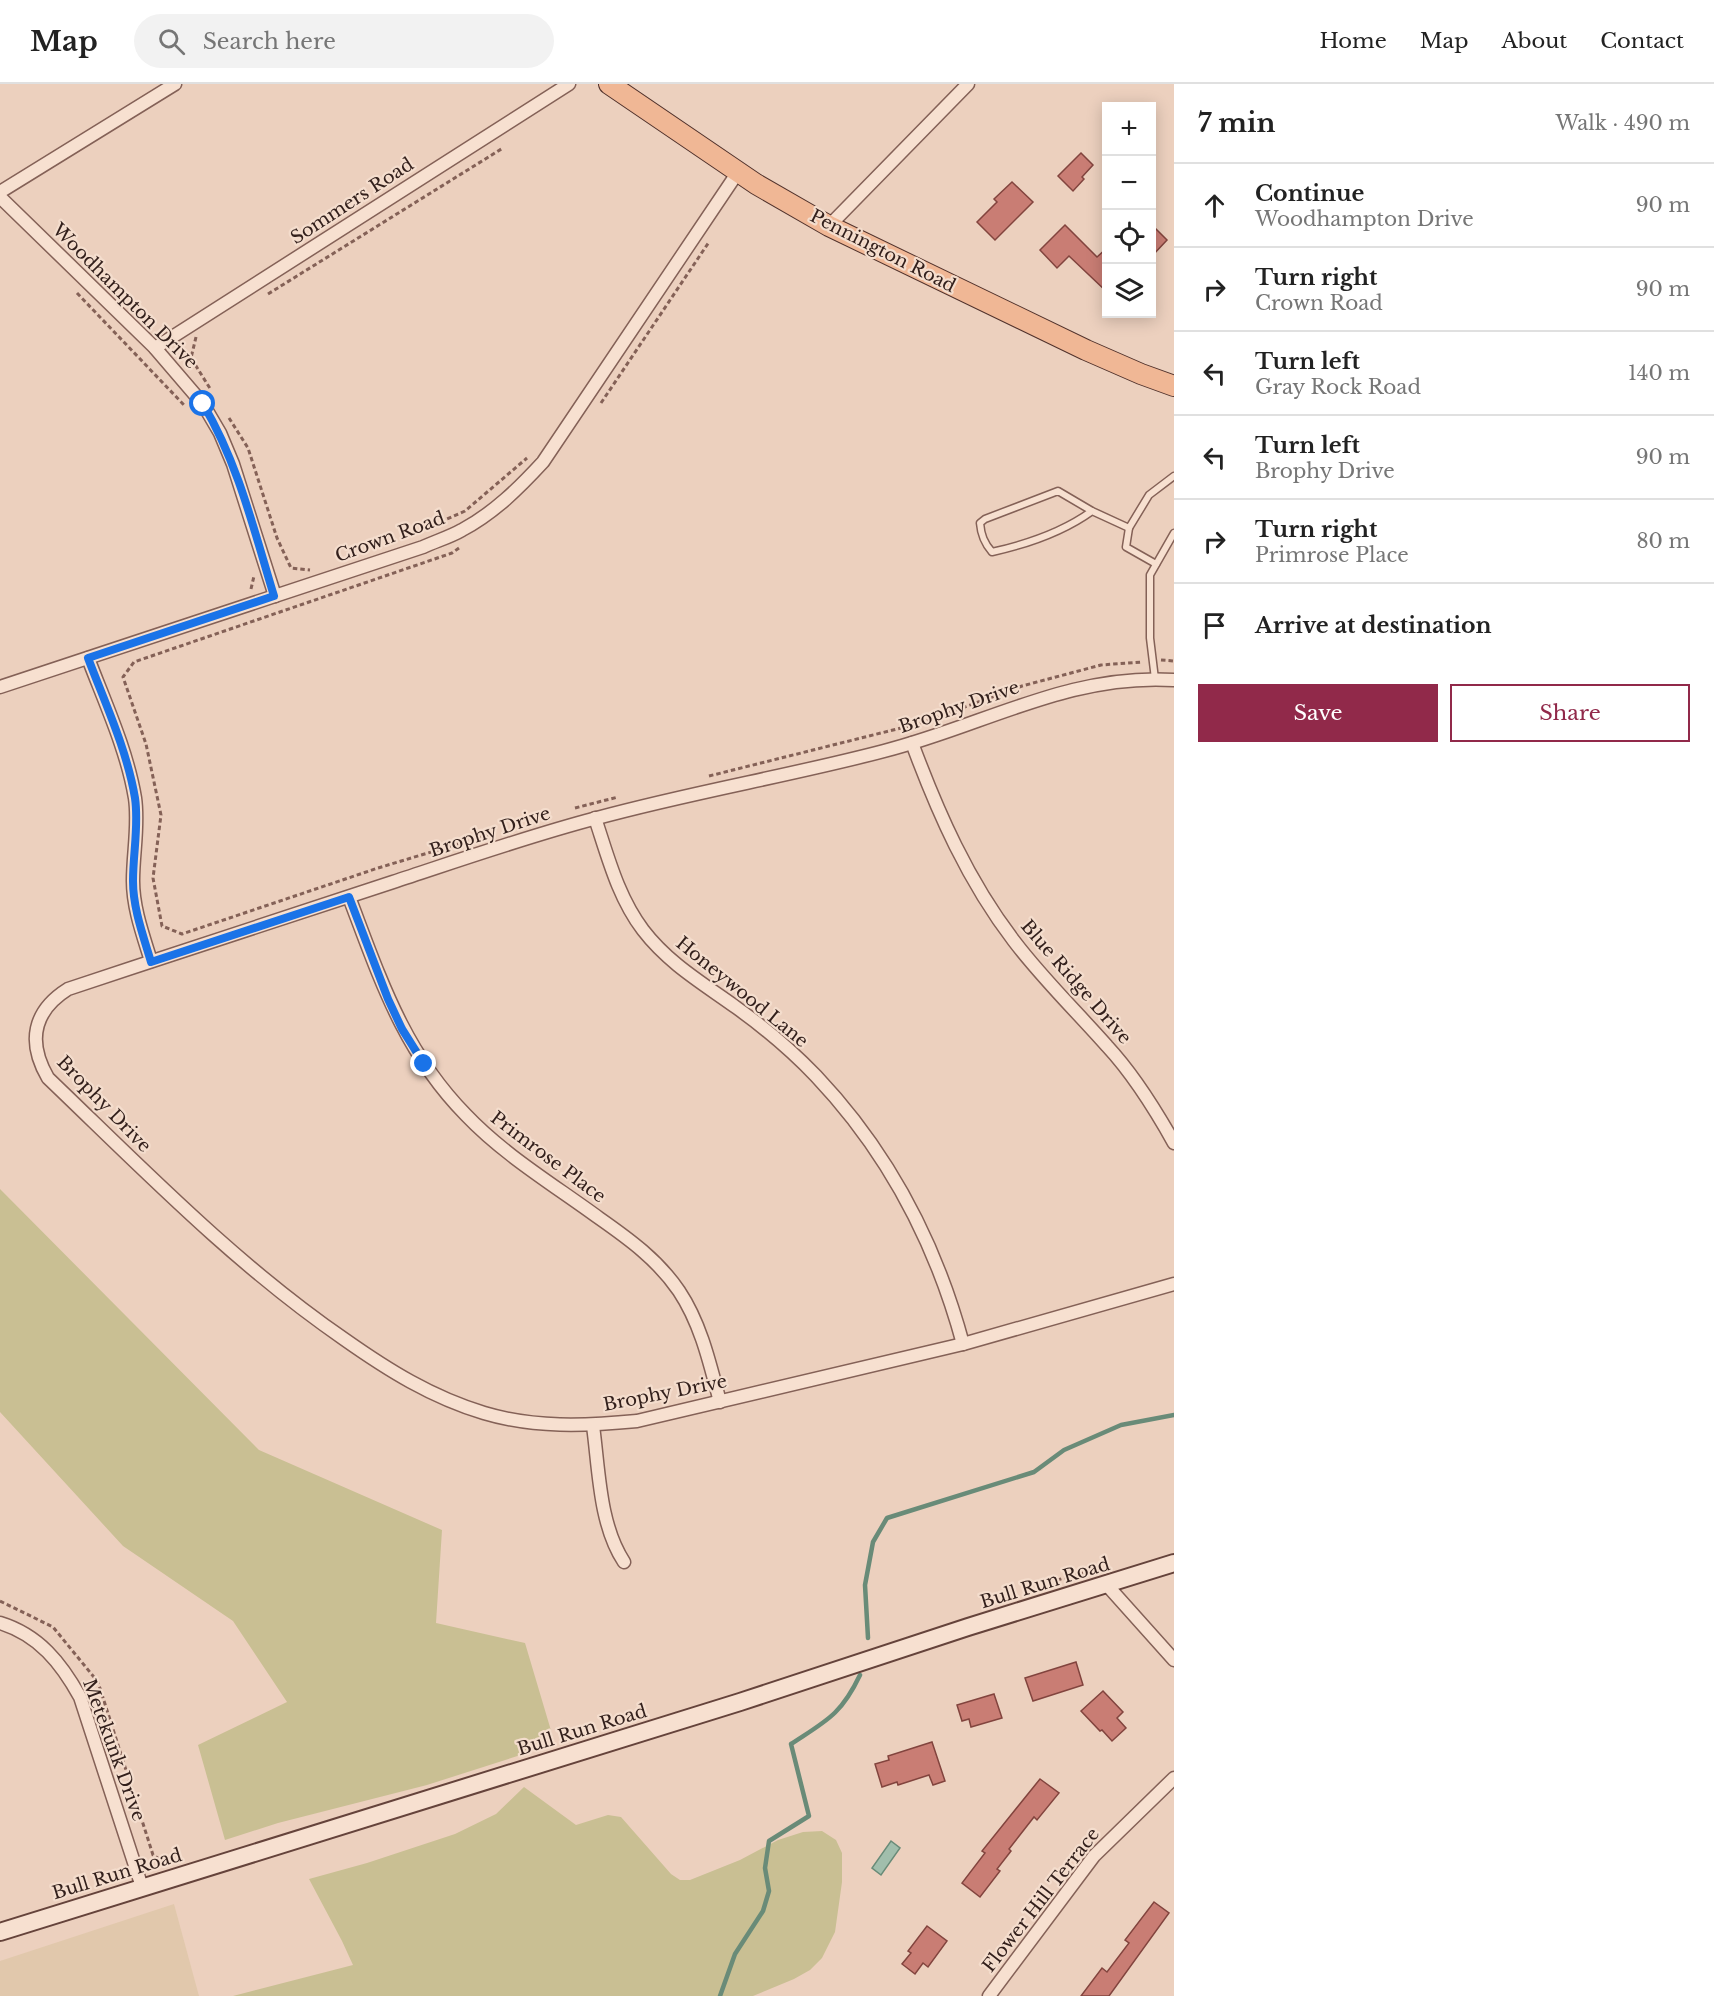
<!DOCTYPE html>
<html lang="en">
<head>
<meta charset="utf-8">
<style>
	body { margin:0; font-family:"Libre Baskerville",serif; background:#f2f2f2; color:#222 }
	.controls { position:absolute; right:18px; top:18px; display:grid; overflow:hidden; border-radius:0px; box-shadow:0 3px 15px #0003 }
	.controls button { width:54px; height:54px; display:grid; place-items:center; padding:0; border:0; border-bottom:2px solid #e0e0e0; background:#fff; color:#222; font:30px sans-serif }
	.stop { position:absolute; width:18px; height:18px; margin:-14px; border:4px solid #1a73e8; border-radius:50%; background:#fff }
	.stop.end { background:#1a73e8; border-color:#fff; box-shadow:0 2px 6px #0008 }
	.list { margin:0; padding:0; list-style:none }
	h2 { display:flex; justify-content:space-between; align-items:center; height:78px; margin:0; padding:0 24px; font-size:26px }
	h2 small { font-size:20px; font-weight:400; color:#767676 }
	.list li { display:grid; grid-template-columns:39px 1fr auto; gap:18px; align-items:center; box-sizing:border-box; height:84px; padding:0 24px; border-top:2px solid #e0e0e0 }
	.list b { display:block; font-size:22px; white-space:nowrap }
	.list p { margin:0; font-size:20px; white-space:nowrap; color:#767676 }
	.list em { font-size:20px; font-style:normal; color:#767676 }
	.actions { display:flex; gap:12px; padding:18px 24px }
	.actions a { flex:1; padding:14px 0; border:2px solid #91294a; border-radius:0px; text-align:center; font-size:21px; color:#91294a }
	.actions .main { background:#91294a; color:#fff }
	.icon { flex:none; width:33px; height:33px; fill:none; stroke:currentColor; stroke-width:2; stroke-linecap:round; stroke-linejoin:round }
	.map { position:relative; flex:none; width:1174px; height:1912px; overflow:hidden }
	header { display:flex; align-items:center; gap:36px; box-sizing:border-box; height:84px; padding:0 30px; background:#fff; border-bottom:2px solid #e0e0e0 }
	header strong { font-size:28px }
	nav { display:flex; gap:33px; margin-inline-start:auto; font-size:21px }
	.search { width:420px; height:54px; background:#f2f2f2; display:flex; align-items:center; gap:15px; box-sizing:border-box; padding:0 21px; border-radius:33px; color:#767676; font-size:22px }
	main { display:flex }
	aside { flex:1; background:#fff }
	.map>svg:first-child { display:block }
	.farmland { fill:#e1c8ac }
	.green { fill:#c9bf93 }
	.water { fill:#a1beac; stroke:#698b78; stroke-width:1.5 }
	.lines { fill:none; stroke-linecap:round; stroke-linejoin:round }
	.stream { stroke:#698b78; stroke-width:4.5 }
	.building { fill:#c97d74; stroke:#82443e; stroke-width:1.5 }
	.lane-casing { stroke:#846157; stroke-width:9 }
	.street-casing { stroke:#846157; stroke-width:15 }
	.secondary-casing { stroke:#65433b; stroke-width:20 }
	.primary-casing { stroke:#51322c; stroke-width:22 }
	.path { stroke:#846157; stroke-width:3; stroke-dasharray:4.5 3; stroke-linecap:butt }
	.lane { stroke:#f7e0d0; stroke-width:6 }
	.street { stroke:#f7e0d0; stroke-width:12 }
	.secondary { stroke:#f7e0d0; stroke-width:16 }
	.primary { stroke:#f0b795; stroke-width:20 }
	.route { stroke:#1a73e8; stroke-width:8 }
	.labels { text-anchor:middle; dominant-baseline:central; stroke-width:4.5; stroke-linejoin:round; paint-order:stroke }
	.street-label { font-size:18px; fill:#33201c; stroke:#f4ddcd }
</style>
</head>
<body>
<header>
<strong>Map</strong>
<div class="search"><svg class="icon" aria-label="search" viewBox="0 0 24 24"><circle cx="10" cy="10" r="6"/><path d="M15 15l6 6"/></svg>Search here</div>
<nav><a>Home</a><a>Map</a><a>About</a><a>Contact</a></nav>
</header>
<main>
<div class="map">
<svg width="1174" height="1912" viewBox="0 0 1174 1912">
	<rect width="100%" height="100%" fill="#ecd0be"/>
	<polygon class="farmland" points="174,1820 199,1912 0,1912 0,1877"/>
	<g class="green">
		<polygon points="0,1105 259,1366 442,1446 436,1539 525,1559 555,1660 427,1701 278,1739 225,1756 198,1661 287,1618 233,1537 123,1462 0,1328"/>
		<polygon points="524,1703 576,1741 608,1731 621,1733 671,1790 680,1796 690,1796 740,1776 778,1756 803,1748 822,1747 836,1756 842,1769 842,1798 835,1848 822,1874 810,1886 794,1895 753,1912 233,1912 353,1881 342,1857 309,1795 367,1779 455,1750 496,1730"/>
	</g>
	<polygon class="water" points="891,1757 900,1764 881,1791 872,1784"/>
	<g class="lines">
		<g class="stream">
			<polyline points="868,1554 865,1501 873,1458 887,1434 1034,1388 1064,1366 1121,1341 1174,1331"/>
			<path d="M720 1912 735 1870 763 1827 769 1807 765 1784 769 1757 809 1732 791 1660C826 1637 841 1631 860 1591"/>
		</g>
	</g>
	<g class="building">
		<polygon points="1081,69 1093,81 1082,93 1084,95 1073,107 1058,92"/>
		<polygon points="1012,98 1033,118 995,156 977,138 997,118 994,115"/>
		<polygon points="1065,141 1097,173 1107,164 1107,208 1069,172 1057,184 1040,166"/>
		<polygon points="1152,141 1167,156 1152,172"/>
		<polygon points="1076,1578 1083,1601 1033,1617 1025,1594"/>
		<polygon points="1103,1607 1123,1628 1117,1634 1126,1644 1112,1657 1102,1646 1100,1647 1081,1627"/>
		<polygon points="994,1610 1002,1634 971,1643 969,1635 962,1637 957,1621"/>
		<polygon points="932,1658 945,1697 933,1701 929,1691 898,1701 897,1698 882,1703 875,1680 889,1676 888,1672"/>
		<polygon points="1040,1695 1059,1709 1037,1736 1034,1733 1009,1765 1011,1767 997,1785 1000,1787 980,1813 962,1799 985,1769 982,1767"/>
		<polygon points="1154,1818 1169,1829 1109,1912 1081,1912 1102,1884 1107,1888 1129,1859 1125,1856"/>
		<polygon points="927,1842 947,1857 928,1883 923,1879 915,1890 902,1880 911,1869 908,1867"/>
	</g>
	<g class="lines">
		<g class="lane-casing">
			<g id="lane">
				<path d="M1092 427C1063 448 1028 460 992 468 984 459 981 451 980 439L985 435 1058 407 1092 427 1129 444"/>
				<polyline points="1156,480 1126,463 1129,444 1149,411 1174,392"/>
				<polyline points="1155,595 1150,554 1150,491 1174,449"/>
			</g>
		</g>
		<g class="street-casing">
			<g id="street">
				<polyline points="0,108 175,0"/>
				<polyline points="0,113 155,264 203,320 220,349 233,380 275,512"/>
				<polyline points="829,142 968,0"/>
				<polyline points="155,264 569,0"/>
				<path d="M88 574C105 619 127 666 135 714 139 741 133 769 133 797 133 824 143 851 151 877"/>
				<path d="M1174 596C1069 589 983 642 884 667 789 692 692 708 597 734 528 752 460 776 393 798 284 834 176 869 68 905 33 927 27 958 48 994 143 1085 235 1180 344 1255 388 1286 431 1313 484 1329 534 1344 585 1342 637 1337L963 1260 1174 1200"/>
				<path d="M0 603 423 463C436 457 450 453 462 446 494 429 519 404 543 378L738 88"/>
				<path d="M912 659C938 729 968 797 1014 857 1042 894 1076 927 1107 962 1134 991 1155 1025 1174 1059"/>
				<path d="M595 734C608 773 618 813 643 846 669 880 704 900 737 924 765 944 792 967 816 992 888 1068 936 1160 963 1260"/>
				<path d="M349 813C380 894 403 967 466 1031 504 1071 554 1101 599 1134 629 1155 658 1176 679 1207 701 1240 710 1280 720 1318"/>
				<path d="M593 1342C599 1385 599 1440 624 1478"/>
				<polyline points="1106,1500 1174,1576"/>
				<path d="M0 1539C39 1551 61 1579 80 1613L142 1803"/>
				<polyline points="989,1912 1094,1772 1174,1694"/>
			</g>
		</g>
		<g class="secondary-casing">
			<polyline id="secondary" points="0,1848 740,1618 968,1543 1174,1479"/>
		</g>
		<g class="primary-casing">
			<polyline id="primary" points="609,0 756,100 829,142 1086,266 1141,290 1174,302"/>
		</g>
		<g class="path">
			<polyline points="77,209 184,321"/>
			<polyline points="268,210 503,64"/>
			<polyline points="196,253 191,274 211,306"/>
			<polyline points="601,319 709,158"/>
			<polyline points="229,334 248,364 277,454 291,484 310,486"/>
			<polyline points="406,453 465,427 527,374"/>
			<polyline points="459,464 452,469 134,578 123,593 146,660 161,731 153,794 162,842 182,850 378,784 491,750"/>
			<polyline points="251,505 254,492"/>
			<polyline points="1161,576 1174,577"/>
			<polyline points="709,692 921,639 1022,602 1101,581 1142,578"/>
			<polyline points="575,724 618,713"/>
			<polyline points="1057,1496 1094,1486"/>
			<polyline points="0,1517 53,1543 98,1598 153,1771 165,1779 168,1778"/>
		</g>
		<use href="#lane" class="lane"/>
		<use href="#street" class="street"/>
		<use href="#secondary" class="secondary"/>
		<use href="#primary" class="primary"/>
	</g>
	<g class="lines">
		<path class="route" d="M203 320C238 379 254 446 274 512L88 574C105 619 127 666 135 714 139 741 133 769 133 797 133 824 143 851 151 878L349 813 388 915 402 945 424 980"/>
	</g>
	<g class="labels">
		<g class="street-label">
			<text transform="translate(352 117) rotate(-33)">Sommers Road</text>
			<text transform="translate(883 167) rotate(27)">Pennington Road</text>
			<text transform="translate(125 212) rotate(45)">Woodhampton Drive</text>
			<text transform="translate(390 453) rotate(-20)">Crown Road</text>
			<text transform="translate(959 623) rotate(-19)">Brophy Drive</text>
			<text transform="translate(490 748) rotate(-18)">Brophy Drive</text>
			<text transform="translate(1076 898) rotate(49)">Blue Ridge Drive</text>
			<text transform="translate(742 908) rotate(39)">Honeywood Lane</text>
			<text transform="translate(104 1020) rotate(46)">Brophy Drive</text>
			<text transform="translate(548 1073) rotate(37)">Primrose Place</text>
			<text transform="translate(665 1309) rotate(-11)">Brophy Drive</text>
			<text transform="translate(1045 1499) rotate(-17)">Bull Run Road</text>
			<text transform="translate(582 1646) rotate(-17)">Bull Run Road</text>
			<text transform="translate(114 1666) rotate(70)">Metekunk Drive</text>
			<text transform="translate(117 1790) rotate(-17)">Bull Run Road</text>
			<text transform="translate(1041 1816) rotate(-52)">Flower Hill Terrace</text>
		</g>
	</g>
</svg>
<div class="controls">
<button>+</button>
<button>−</button>
<button><svg class="icon" aria-label="locate" viewBox="0 0 24 24"><circle cx="12" cy="12" r="6"/><path d="M12 2v4M12 18v4M2 12h4M18 12h4"/></svg></button>
<button><svg class="icon" aria-label="layers" viewBox="0 0 24 24"><path d="M12 4l9 5-9 5-9-5zM3 14l9 5 9-5"/></svg></button>
</div>
<div class="stop" style="left:203px;top:320px"></div>
<div class="stop end" style="left:424px;top:980px"></div>
</div>
<aside>
<h2>7 min<small>Walk · 490 m</small></h2>
<ul class="list">
<li><svg class="icon" aria-label="ahead" viewBox="0 0 24 24"><path d="M12 20V5M6 11l6-6 6 6"/></svg><div><b>Continue</b><p>Woodhampton Drive</p></div><em>90 m</em></li>
<li><svg class="icon" aria-label="right" viewBox="0 0 24 24"><path d="M7 20v-9h11M14 6l5 5-5 5"/></svg><div><b>Turn right</b><p>Crown Road</p></div><em>90 m</em></li>
<li><svg class="icon" aria-label="left" viewBox="0 0 24 24"><path d="M17 20v-9H6M10 6l-5 5 5 5"/></svg><div><b>Turn left</b><p>Gray Rock Road</p></div><em>140 m</em></li>
<li><svg class="icon" aria-label="left" viewBox="0 0 24 24"><path d="M17 20v-9H6M10 6l-5 5 5 5"/></svg><div><b>Turn left</b><p>Brophy Drive</p></div><em>90 m</em></li>
<li><svg class="icon" aria-label="right" viewBox="0 0 24 24"><path d="M7 20v-9h11M14 6l5 5-5 5"/></svg><div><b>Turn right</b><p>Primrose Place</p></div><em>80 m</em></li>
<li><svg class="icon" aria-label="arrive" viewBox="0 0 24 24"><path d="M6 21V4h12l-3 4 3 4H6"/></svg><div><b>Arrive at destination</b></div></li>
</ul>
<div class="actions"><a class="main">Save</a><a>Share</a></div>
</aside>
</main>
</body>
</html>
